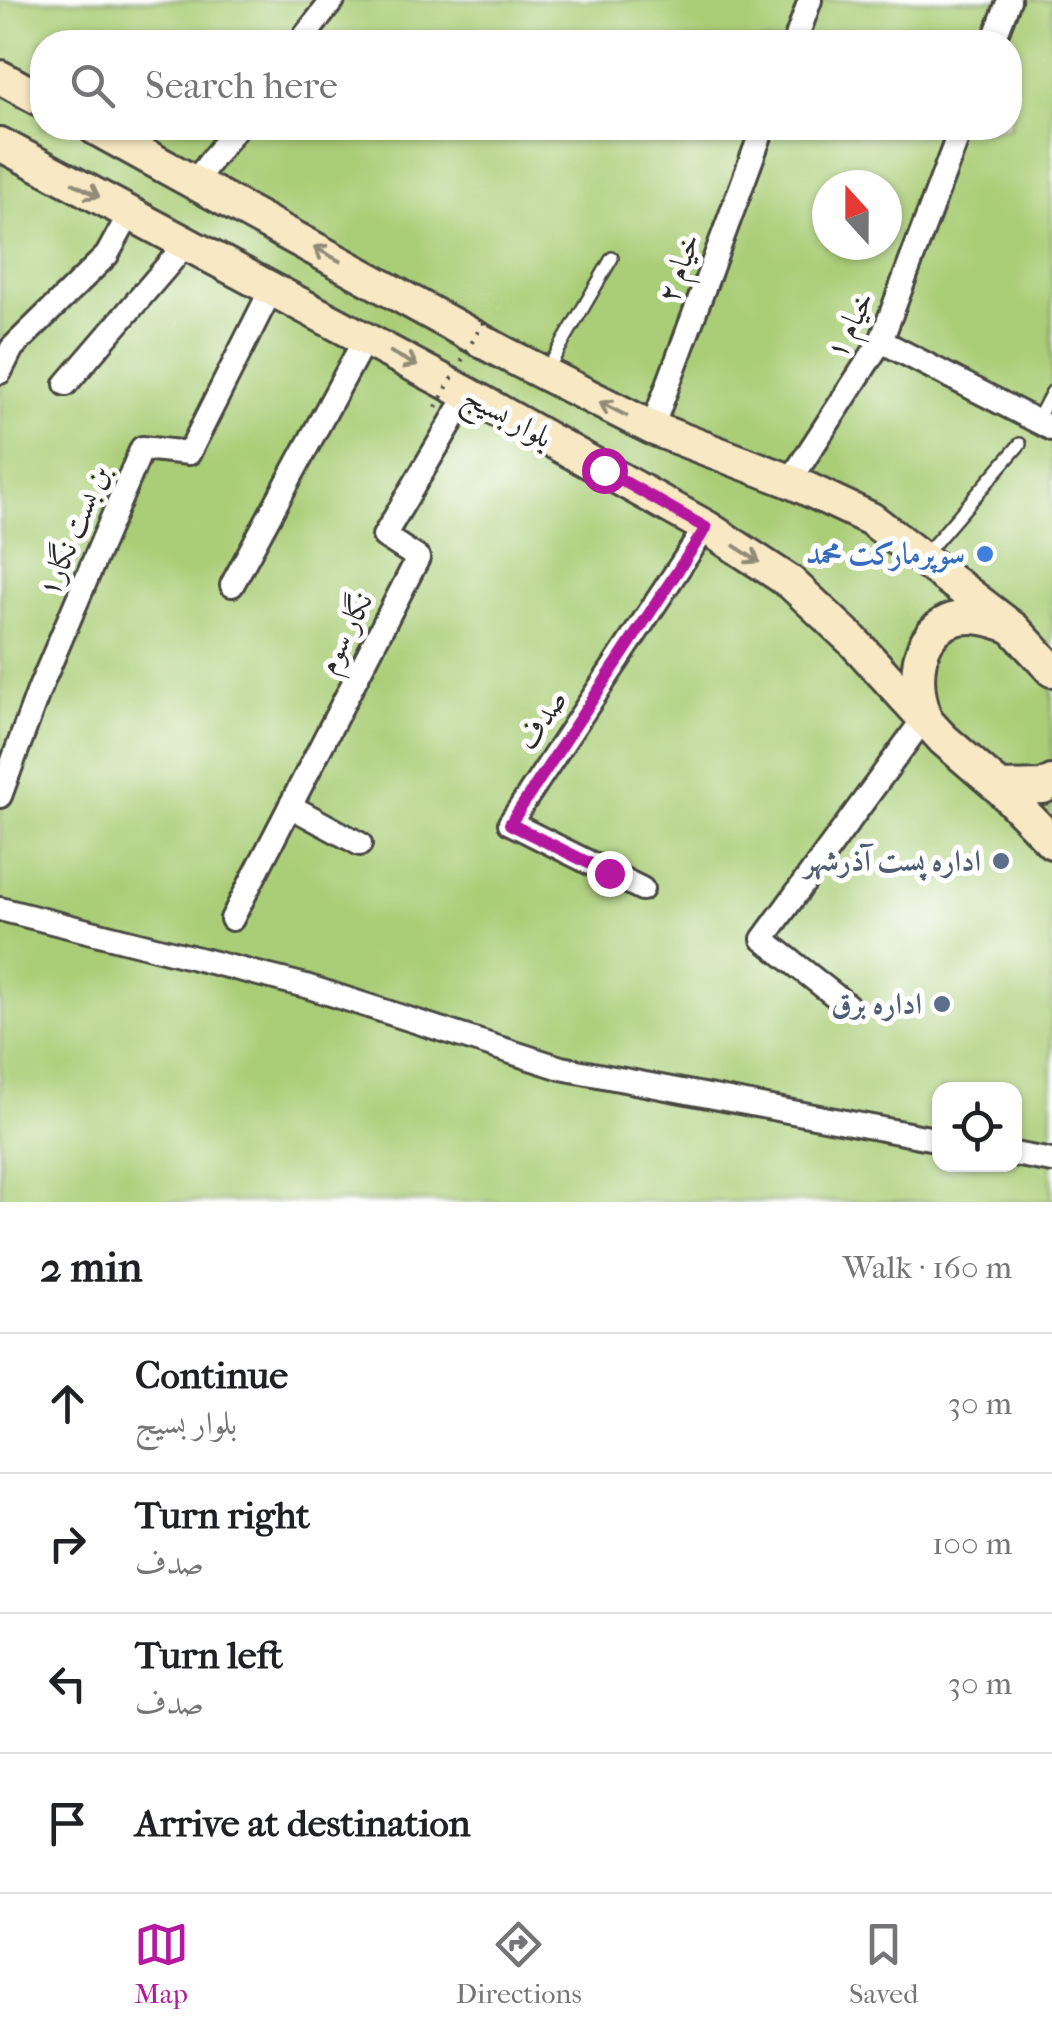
<!DOCTYPE html>
<html lang="en">
<head>
<meta charset="utf-8">
<style>
	body { margin:0; font-family:"IM FELL French Canon",Amiri,serif; background:#f6f6f6; color:#202124 }
	.controls { position:absolute; right:30px; bottom:30px; display:grid; overflow:hidden; border-radius:20px; box-shadow:0 2px 8px #0004 }
	.controls button { width:90px; height:90px; display:grid; place-items:center; padding:0; border:0; border-bottom:2px solid #e0e0e0; background:#fff; color:#202124; font:50px sans-serif }
	.compass { position:absolute; left:812px; top:170px; width:90px; height:90px; border-radius:50%; background:#fff; box-shadow:0 2px 8px #0004; rotate:339deg }
	.stop { position:absolute; width:30px; height:30px; margin:-22px; border:8px solid #b5179e; border-radius:50%; background:#fff }
	.stop.end { background:#b5179e; border-color:#fff; box-shadow:0 2px 10px #0008 }
	.list { margin:0; padding:0; list-style:none }
	h2 { display:flex; justify-content:space-between; align-items:center; height:130px; margin:0; padding:0 40px; font-size:42px }
	h2 small { font-size:32px; font-weight:400; color:#757577 }
	.list li { display:grid; grid-template-columns:65px 1fr auto; gap:30px; align-items:center; box-sizing:border-box; height:140px; padding:0 40px; border-top:2px solid #e0e0e0 }
	.list b { display:block; font-size:38px; white-space:nowrap }
	.list p { margin:0; font-size:32px; white-space:nowrap; color:#757577 }
	.list em { font-size:32px; font-style:normal; color:#757577 }
	.icon { flex:none; width:55px; height:55px; fill:none; stroke:currentColor; stroke-width:2; stroke-linecap:round; stroke-linejoin:round }
	.map { position:relative; flex:none; width:1052px; height:1202px; overflow:hidden }
	.search { position:absolute; background:#fff; box-shadow:0 2px 8px #0004; left:30px; right:30px; top:30px; height:110px; display:flex; align-items:center; gap:25px; box-sizing:border-box; padding:0 35px; border-radius:40px; color:#757577; font-size:38px }
	.sheet { height:690px; background:#fff }
	nav { display:flex; justify-content:space-around; align-items:center; box-sizing:border-box; height:140px; border-top:2px solid #e0e0e0; background:#fff; font-size:28px; color:#757577 }
	nav a { display:grid; justify-items:center; gap:5px }
	nav .on { color:#b5179e }
	.map>svg:first-child { display:block }
	.green { fill:#aace77; stroke:#6a7c51; stroke-width:2.5; fill-rule:evenodd }
	.lines { fill:none; stroke-linecap:round; stroke-linejoin:round }
	.service-casing { stroke:#474641; stroke-width:16 }
	.minor-casing { stroke:#474641; stroke-width:28 }
	.secondary-casing { stroke:#474641; stroke-width:38 }
	.service { stroke:#fff; stroke-width:11 }
	.minor { stroke:#fff; stroke-width:22 }
	.secondary { stroke:#f8e8c3; stroke-width:32 }
	.path-bridge { stroke:#474641; stroke-width:4; stroke-dasharray:2.5 8; stroke-linecap:butt }
	.oneway { stroke:#928a77 }
	.route { stroke:#b5179e; stroke-width:12 }
	.shop-dot { fill:#3f7fe0; stroke:#fff; stroke-width:4 }
	.service-dot { fill:#5c6f8a; stroke:#fff; stroke-width:4 }
	.labels { text-anchor:middle; dominant-baseline:central; stroke-width:10; stroke-linejoin:round; paint-order:stroke }
	.street-label { font-size:30px; fill:#2b2b2b; stroke:#fff }
	.shop-label { font-size:30px; font-weight:bold; fill:#366cbe; stroke:#fff; text-anchor:end }
	.service-label { font-size:30px; font-weight:bold; fill:#4e5e75; stroke:#fff; text-anchor:end }
</style>
</head>
<body>
<div class="map">
<svg width="1052" height="1202" viewBox="0 0 1052 1202">
	<rect width="100%" height="100%" fill="#fff"/>
	<filter id="ink" filterUnits="userSpaceOnUse"><feTurbulence type="fractalNoise" baseFrequency=".01" numOctaves="2"/><feDisplacementMap in="SourceGraphic" scale="20" xChannelSelector="R" yChannelSelector="G"/><feConvolveMatrix kernelMatrix="1 2 1 2 8 2 1 2 1" color-interpolation-filters="sRGB"/></filter>
	<filter id="wash" filterUnits="userSpaceOnUse"><feTurbulence type="fractalNoise" baseFrequency=".0048" numOctaves="4" result="noise"/><feDisplacementMap in="SourceGraphic" scale="40" xChannelSelector="R" yChannelSelector="G"/><feGaussianBlur stdDeviation="2.25" result="paint"/><feColorMatrix in="noise" values="0 0 0 0 0 0 0 0 0 0 0 0 0 0 0 0 0 1.4 0 .05"/><feComposite in="paint" operator="in"/></filter>
	<g filter="url(#wash)">
		<rect width="100%" height="100%" fill="#e7e1be"/>
		<path class="green" d="M0 0H1052V1202H0ZM42 42H1010V128H42ZM827 185H887V245H827ZM940 1090H1014V1164H940Z"/>
	</g>
	<g filter="url(#ink)">
		<g class="lines">
			<g class="service-casing">
				<g id="service">
					<polyline points="547,370 612,258"/>
					<polyline points="1036,422 1052,392"/>
					<polyline points="923,557 1020,444"/>
				</g>
			</g>
			<g class="minor-casing">
				<g id="minor">
					<polyline points="300,42 333,0"/>
					<polyline points="795,42 810,0"/>
					<polyline points="993,42 1009,0"/>
					<polyline points="195,181 236,128"/>
					<polyline points="881,341 1052,429"/>
					<polyline points="0,372 12,348 107,255 130,213"/>
					<polyline points="66,384 186,244"/>
					<polyline points="652,428 763,128"/>
					<polyline points="790,481 881,341 961,128"/>
					<polyline points="232,585 365,339"/>
					<polyline points="0,796 39,690 142,448 189,453 271,290"/>
					<polyline points="290,806 360,844"/>
					<polyline points="642,889 510,823 706,527"/>
					<polyline points="0,909 306,986 561,1068 940,1140"/>
					<polyline points="232,919 418,558 384,536 468,394"/>
					<polyline points="847,1005 763,939 925,717"/>
					<polyline points="1014,1154 1052,1161"/>
				</g>
			</g>
			<g class="secondary-casing">
				<g id="secondary">
					<polyline points="0,77 42,100"/>
					<polyline points="95,128 502,352 652,428 790,481 871,519 1014,629 1052,670"/>
					<polyline points="0,144 468,394 706,527 790,582 853,641 943,739 1000,788 1052,842"/>
					<path d="M924 714C904 651 936 596 1006 625"/>
					<polyline points="1000,788 1043,787 1052,782"/>
				</g>
			</g>
			<use href="#service" class="service"/>
			<use href="#minor" class="minor"/>
			<use href="#secondary" class="secondary"/>
			<polyline class="path-bridge" points="436,407 486,317"/>
		</g>
		<defs><path id="oneway-shaft" d="M-6 0H5M1.5-3L5.5 0L1.5 3" fill="none" stroke-width="1.6" stroke-linecap="round" stroke-linejoin="round" transform="scale(2.5)"/></defs>
		<g class="oneway">
			<use href="#oneway-shaft" transform="translate(86 190) rotate(28)"/>
			<use href="#oneway-shaft" transform="translate(327 254) rotate(-151)"/>
			<use href="#oneway-shaft" transform="translate(404 359) rotate(28)"/>
			<use href="#oneway-shaft" transform="translate(613 409) rotate(-153)"/>
			<use href="#oneway-shaft" transform="translate(747 554) rotate(33)"/>
		</g>
	</g>
	<g class="lines" filter="url(#ink)">
		<polyline class="route" points="604,470 706,528 510,824 609,873"/>
	</g>
	<circle class="shop-dot" cx="985" cy="554" r="10"/>
	<g class="service-dot">
		<circle cx="1001" cy="861" r="10"/>
		<circle cx="942" cy="1004" r="10"/>
	</g>
	<g class="labels">
		<g class="street-label">
			<text transform="translate(679 268) rotate(-70)">خیام ۲</text>
			<text transform="translate(850 325) rotate(-63)">خیام ۱</text>
			<text transform="translate(508 417) rotate(29)">بلوار بسیج</text>
			<text transform="translate(74 531) rotate(-67)">بن بست نگار۱</text>
			<text transform="translate(345 633) rotate(-63)">نگار سوم</text>
			<text transform="translate(542 720) rotate(-57)">صدف</text>
		</g>
		<g class="shop-label">
			<text x="965" y="554">سوپرمارکت محمد</text>
		</g>
		<g class="service-label">
			<text x="981" y="861">اداره پست آذرشهر</text>
			<text x="922" y="1004">اداره برق</text>
		</g>
	</g>
</svg>
<div class="controls">
<button><svg class="icon" aria-label="locate" viewBox="0 0 24 24"><circle cx="12" cy="12" r="6"/><path d="M12 2v4M12 18v4M2 12h4M18 12h4"/></svg></button>
</div>
<svg class="compass" viewBox="-18 -18 36 36"><path d="M0-13l5 13h-10z" fill="#e53935"/><path d="M0 13l5-13h-10z" fill="#757577"/></svg>
<div class="stop" style="left:604px;top:470px"></div>
<div class="stop end" style="left:609px;top:873px"></div>
<div class="search"><svg class="icon" aria-label="search" viewBox="0 0 24 24"><circle cx="10" cy="10" r="6"/><path d="M15 15l6 6"/></svg>Search here</div>
</div>
<section class="sheet">
<h2>2 min<small>Walk · 160 m</small></h2>
<ul class="list">
<li><svg class="icon" aria-label="ahead" viewBox="0 0 24 24"><path d="M12 20V5M6 11l6-6 6 6"/></svg><div><b>Continue</b><p>بلوار بسیج</p></div><em>30 m</em></li>
<li><svg class="icon" aria-label="right" viewBox="0 0 24 24"><path d="M7 20v-9h11M14 6l5 5-5 5"/></svg><div><b>Turn right</b><p>صدف</p></div><em>100 m</em></li>
<li><svg class="icon" aria-label="left" viewBox="0 0 24 24"><path d="M17 20v-9H6M10 6l-5 5 5 5"/></svg><div><b>Turn left</b><p>صدف</p></div><em>30 m</em></li>
<li><svg class="icon" aria-label="arrive" viewBox="0 0 24 24"><path d="M6 21V4h12l-3 4 3 4H6"/></svg><div><b>Arrive at destination</b></div></li>
</ul>
</section>
<nav>
<a class="on"><svg class="icon" aria-label="map" viewBox="0 0 24 24"><path d="M3 6l6-2 6 2 6-2v14l-6 2-6-2-6 2zM9 4v14M15 6v14"/></svg>Map</a>
<a><svg class="icon" aria-label="directions" viewBox="0 0 24 24"><path d="M12 3l9 9-9 9-9-9zM9 14v-3h6M13 9l2 2-2 2"/></svg>Directions</a>
<a><svg class="icon" aria-label="saved" viewBox="0 0 24 24"><path d="M7 4h10v16l-5-4-5 4z"/></svg>Saved</a>
</nav>
</body>
</html>
